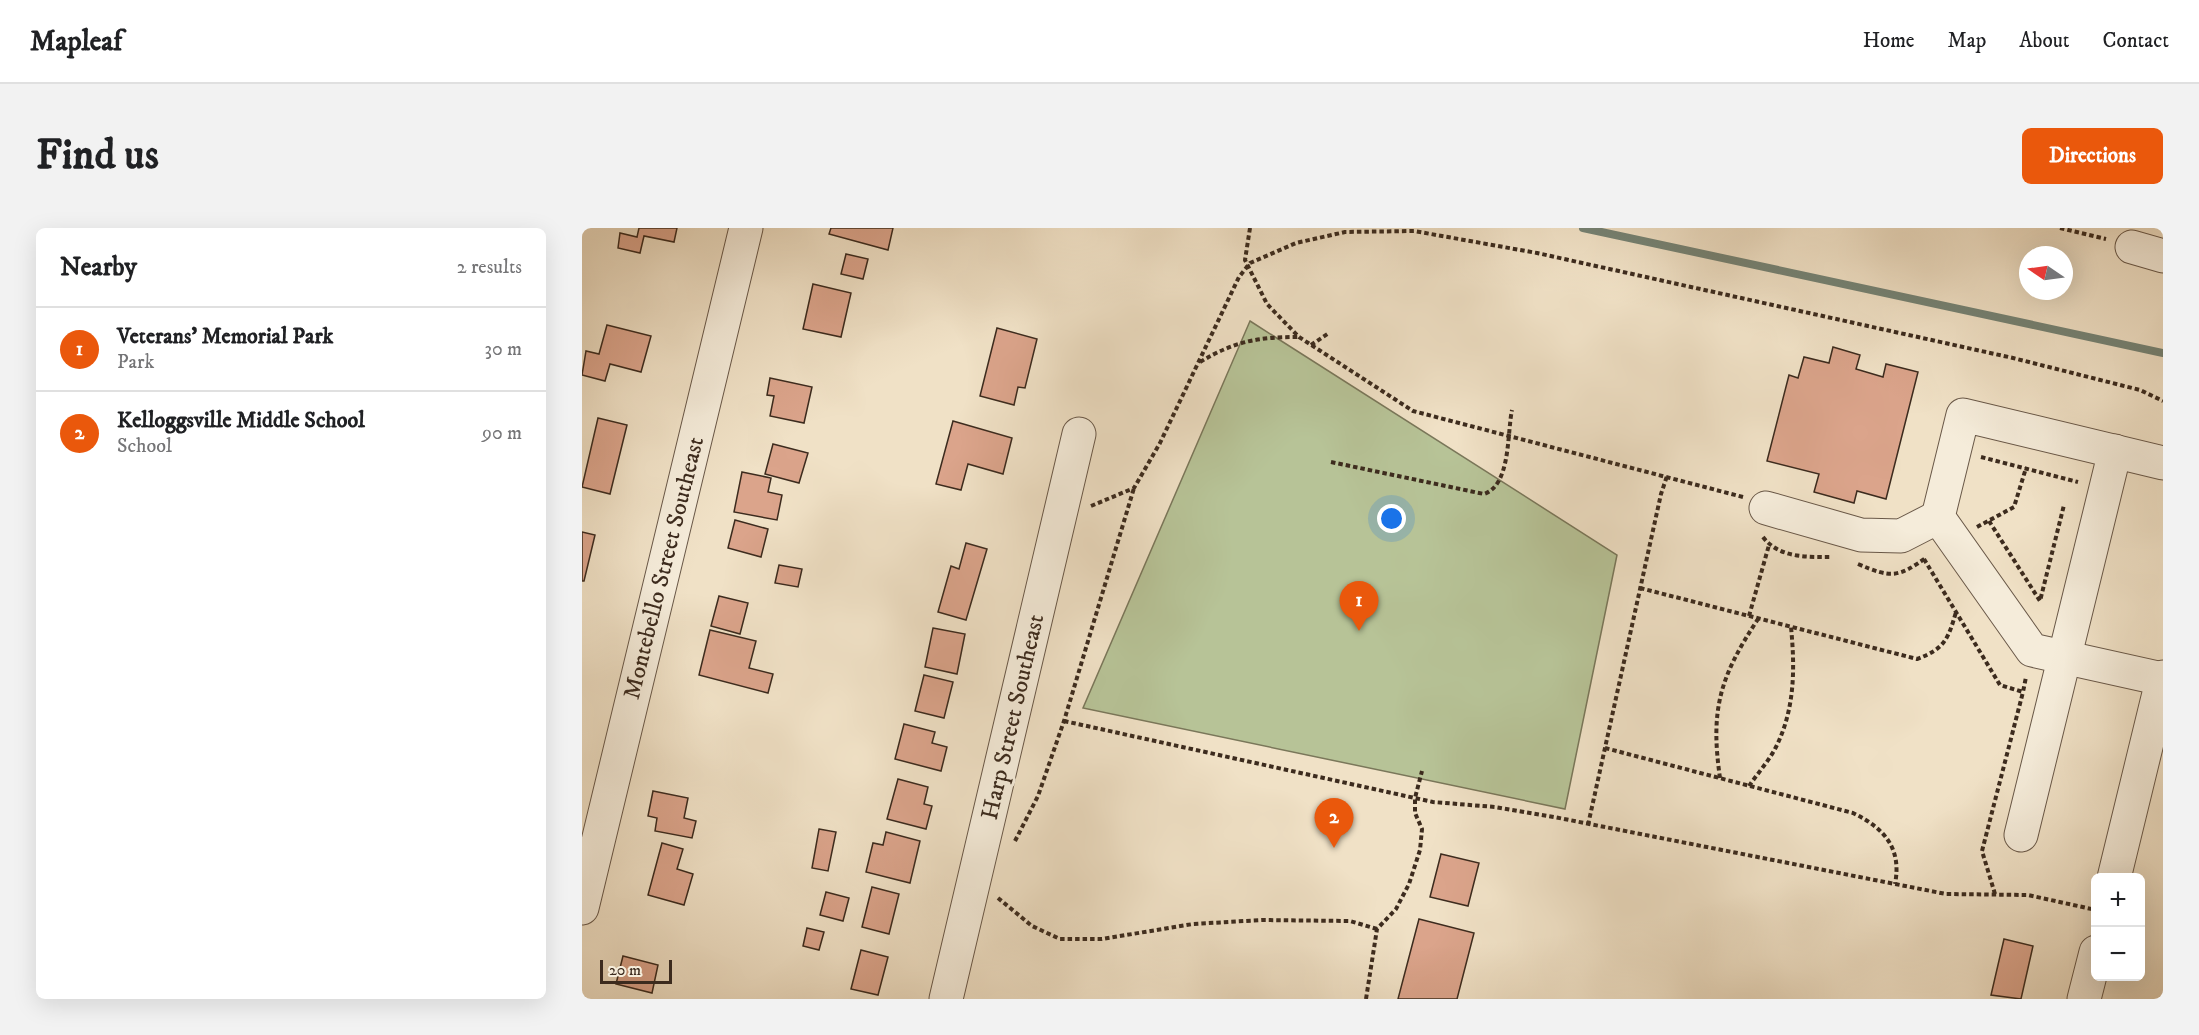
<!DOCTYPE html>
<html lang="en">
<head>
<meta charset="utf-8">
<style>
	body { margin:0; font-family:"IM FELL DW Pica",serif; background:#f2f2f2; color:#202124 }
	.controls { position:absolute; right:18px; bottom:18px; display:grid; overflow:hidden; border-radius:9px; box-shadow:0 6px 24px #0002 }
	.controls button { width:54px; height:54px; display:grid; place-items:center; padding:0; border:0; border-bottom:2px solid #e0e0e0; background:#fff; color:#202124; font:30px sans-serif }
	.compass { position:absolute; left:1437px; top:18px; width:54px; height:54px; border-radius:50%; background:#fff; box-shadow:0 6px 24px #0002; rotate:283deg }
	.scale { position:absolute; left:18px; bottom:15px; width:72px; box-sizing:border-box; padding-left:6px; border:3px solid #3c2b1e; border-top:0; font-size:16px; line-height:21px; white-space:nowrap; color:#3c2b1e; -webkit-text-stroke:4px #f5ecda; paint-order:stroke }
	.you { position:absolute; left:810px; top:291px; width:21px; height:21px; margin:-15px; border:4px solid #fff; border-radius:50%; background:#1a73e8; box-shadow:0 0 0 9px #1a73e833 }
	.badge { display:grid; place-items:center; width:39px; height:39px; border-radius:50%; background:#ea580c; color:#fff; font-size:20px; font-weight:700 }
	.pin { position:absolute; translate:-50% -50px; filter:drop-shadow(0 2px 3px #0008) }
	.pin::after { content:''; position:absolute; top:32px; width:21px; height:18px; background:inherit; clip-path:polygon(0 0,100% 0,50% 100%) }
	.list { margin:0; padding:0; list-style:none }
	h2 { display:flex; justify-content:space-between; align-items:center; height:78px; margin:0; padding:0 24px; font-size:26px }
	h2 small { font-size:20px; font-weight:400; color:#757577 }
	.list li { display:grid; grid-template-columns:39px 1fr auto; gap:18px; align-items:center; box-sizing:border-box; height:84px; padding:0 24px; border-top:2px solid #e0e0e0 }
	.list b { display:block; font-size:22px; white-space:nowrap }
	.list p { margin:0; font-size:20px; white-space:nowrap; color:#757577 }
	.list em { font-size:20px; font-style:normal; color:#757577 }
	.map { position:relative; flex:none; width:1581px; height:771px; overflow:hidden; border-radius:9px }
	header { display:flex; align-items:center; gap:36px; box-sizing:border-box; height:84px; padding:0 30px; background:#fff; border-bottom:2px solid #e0e0e0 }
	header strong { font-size:28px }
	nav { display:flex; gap:33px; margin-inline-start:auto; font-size:21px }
	.intro { display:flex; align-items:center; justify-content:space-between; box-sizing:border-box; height:144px; padding:0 36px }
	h1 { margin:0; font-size:42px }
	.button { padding:15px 27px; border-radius:9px; background:#ea580c; color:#fff; font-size:21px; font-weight:700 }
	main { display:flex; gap:36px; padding:0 36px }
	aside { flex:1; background:#fff; border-radius:9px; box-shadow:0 6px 24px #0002 }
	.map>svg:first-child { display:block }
	.green { fill:#b7c397; stroke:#7a775a; stroke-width:1.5 }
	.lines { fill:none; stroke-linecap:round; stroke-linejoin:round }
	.stream { stroke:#758375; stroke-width:8 }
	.building { fill:#dba48b; stroke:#3c2b1e; stroke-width:1.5 }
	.minor-casing { stroke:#695848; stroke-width:35 }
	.path { stroke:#3c2b1e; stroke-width:4; stroke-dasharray:4.5 3; stroke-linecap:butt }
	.minor { stroke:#f5ecda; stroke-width:33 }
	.labels { text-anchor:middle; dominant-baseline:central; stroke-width:6; stroke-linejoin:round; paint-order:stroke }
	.street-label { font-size:24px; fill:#3c2b1e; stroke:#f5ecda }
</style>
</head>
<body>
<header>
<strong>Mapleaf</strong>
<nav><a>Home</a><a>Map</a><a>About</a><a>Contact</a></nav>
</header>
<div class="intro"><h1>Find us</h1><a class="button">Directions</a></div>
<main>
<aside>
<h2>Nearby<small>2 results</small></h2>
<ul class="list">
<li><span class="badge">1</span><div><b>Veterans' Memorial Park</b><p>Park</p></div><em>30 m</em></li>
<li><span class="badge">2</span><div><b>Kelloggsville Middle School</b><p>School</p></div><em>90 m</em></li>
</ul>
</aside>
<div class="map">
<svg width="1581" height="771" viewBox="0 0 1581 771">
	<rect width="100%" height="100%" fill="#f0e1c6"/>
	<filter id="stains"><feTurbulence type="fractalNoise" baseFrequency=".00333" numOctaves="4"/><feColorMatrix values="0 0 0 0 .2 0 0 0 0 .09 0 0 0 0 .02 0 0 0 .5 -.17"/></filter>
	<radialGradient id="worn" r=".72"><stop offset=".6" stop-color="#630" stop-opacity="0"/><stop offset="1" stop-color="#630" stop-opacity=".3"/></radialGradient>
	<polygon class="green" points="668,93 1035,327 983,581 501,480"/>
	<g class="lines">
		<polyline class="stream" points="1001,0 1581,125"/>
	</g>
	<g class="building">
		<polygon points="57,0 95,0 92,14 62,8 58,25 36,20 38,5 55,9"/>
		<polygon points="249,0 311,0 306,22 247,6"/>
		<polygon points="264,26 286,31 281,51 259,46"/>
		<polygon points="231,56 269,65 259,109 221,101"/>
		<polygon points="25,97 69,108 59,144 28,136 23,153 0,147 4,123 17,126"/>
		<polygon points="415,100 455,111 443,160 436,159 432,177 398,168"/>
		<polygon points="1251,119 1278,127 1274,141 1301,149 1304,136 1336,144 1304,271 1275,263 1272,275 1232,264 1237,246 1185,233 1207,147 1216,150 1222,129 1247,135"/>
		<polygon points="188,150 230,159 222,195 188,188 192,168 185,167"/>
		<polygon points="16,190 45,197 28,266 0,259"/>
		<polygon points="371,193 430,210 421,246 386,236 379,262 354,256"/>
		<polygon points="191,216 226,225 217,255 183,246"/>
		<polygon points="160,244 189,250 186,264 200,267 195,292 152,284"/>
		<polygon points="153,292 186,301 179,329 146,320"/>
		<polygon points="0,304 13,307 2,353 0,353"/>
		<polygon points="384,315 405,321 384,392 356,384 369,338 377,341"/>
		<polygon points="197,337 220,341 216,359 193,355"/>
		<polygon points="137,368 166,375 158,406 129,398"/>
		<polygon points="351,400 383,406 375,446 343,439"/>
		<polygon points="128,402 174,413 167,440 191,446 186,465 117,447"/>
		<polygon points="342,447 371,454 362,490 333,483"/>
		<polygon points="322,496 353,504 350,515 365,519 359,543 313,531"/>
		<polygon points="316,551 346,559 342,576 350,578 344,601 305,591"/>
		<polygon points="71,563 106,570 102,590 114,593 110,610 73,603 75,590 66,588"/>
		<polygon points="237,601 254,604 246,643 230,640"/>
		<polygon points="304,604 338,613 328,655 284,644 291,615 301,617"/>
		<polygon points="80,615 101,621 95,641 111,646 102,677 66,667"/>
		<polygon points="859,626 897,635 886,678 848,669"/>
		<polygon points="290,659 317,666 307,706 280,699"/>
		<polygon points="244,664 267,670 261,693 238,687"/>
		<polygon points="837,691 892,705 875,771 816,771"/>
		<polygon points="225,700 242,704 237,722 221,718"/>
		<polygon points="1422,711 1451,718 1439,771 1409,767"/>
		<polygon points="279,722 306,729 296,767 269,761"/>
		<polygon points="41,728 76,737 70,765 34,756"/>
	</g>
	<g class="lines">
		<g class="minor-casing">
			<g id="minor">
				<polyline points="1550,19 1581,28"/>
				<polyline points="1184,280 1279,307 1319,308 1356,289"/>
				<polyline points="1580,451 1450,422 1356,289 1381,187 1581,235"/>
				<polyline points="1439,607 1533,223"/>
				<polyline points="1532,650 1581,449"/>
				<polyline points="0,680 164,0"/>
				<polyline points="364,771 497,206"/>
				<polyline points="1502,771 1514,724"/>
			</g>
		</g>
		<g class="path">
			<polyline points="668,0 663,32 685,76 717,109 831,183 1161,269"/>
			<polyline points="1478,0 1524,11"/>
			<polyline points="729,117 747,105"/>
			<path d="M618 134C653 113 676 109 716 109"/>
			<polyline points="1399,229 1496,254"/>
			<path d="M749 234 902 266C929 257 925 205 930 182"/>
			<polyline points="509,278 552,260 578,215 657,49 668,35 714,15 763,4 832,3 955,25 1431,130 1558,162 1581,173"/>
			<polyline points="1407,293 1458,373 1482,277"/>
			<polyline points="1395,299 1432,279 1444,240"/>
			<path d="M1181 309C1197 330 1224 329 1248 329"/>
			<polyline points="1342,331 1418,457 1441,464 1444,449"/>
			<path d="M1276 336C1309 350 1316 350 1345 329"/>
			<path d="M1058 360 1335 431C1362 421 1366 412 1374 384"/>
			<polyline points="1167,388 1187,317"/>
			<polyline points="482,493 851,574 913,579 972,589 1364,666 1446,667 1514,682"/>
			<path d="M1023 520 1271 585C1302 600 1320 620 1313 656"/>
			<path d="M1138 550C1128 481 1138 449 1176 391"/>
			<path d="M1167 558C1175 546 1187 533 1194 519 1213 481 1213 440 1209 399"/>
			<polyline points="1006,597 1079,266 1085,248"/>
			<polyline points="433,613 456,568 482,493 552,260"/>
			<polyline points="1413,666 1400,623 1441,464"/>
			<polyline points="416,670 450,698 478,711 520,711 611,696 680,692 768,693 795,701"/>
			<polyline points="784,771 795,701 814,681 827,656 838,622 840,601 833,585 833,570 840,543"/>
		</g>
		<use href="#minor" class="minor"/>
	</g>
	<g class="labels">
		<g class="street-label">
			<text transform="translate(82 340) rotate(-76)">Montebello Street Southeast</text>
			<text transform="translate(431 489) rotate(-77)">Harp Street Southeast</text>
		</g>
	</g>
	<rect width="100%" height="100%" filter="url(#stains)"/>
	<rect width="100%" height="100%" fill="url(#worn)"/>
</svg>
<div class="controls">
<button>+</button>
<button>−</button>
</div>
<svg class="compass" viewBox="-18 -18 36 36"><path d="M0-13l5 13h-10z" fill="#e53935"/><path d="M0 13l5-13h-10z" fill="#757577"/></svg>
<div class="scale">20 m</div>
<div class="you"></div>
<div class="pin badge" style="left:777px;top:403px">1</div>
<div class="pin badge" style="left:752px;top:620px">2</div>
</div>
</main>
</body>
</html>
